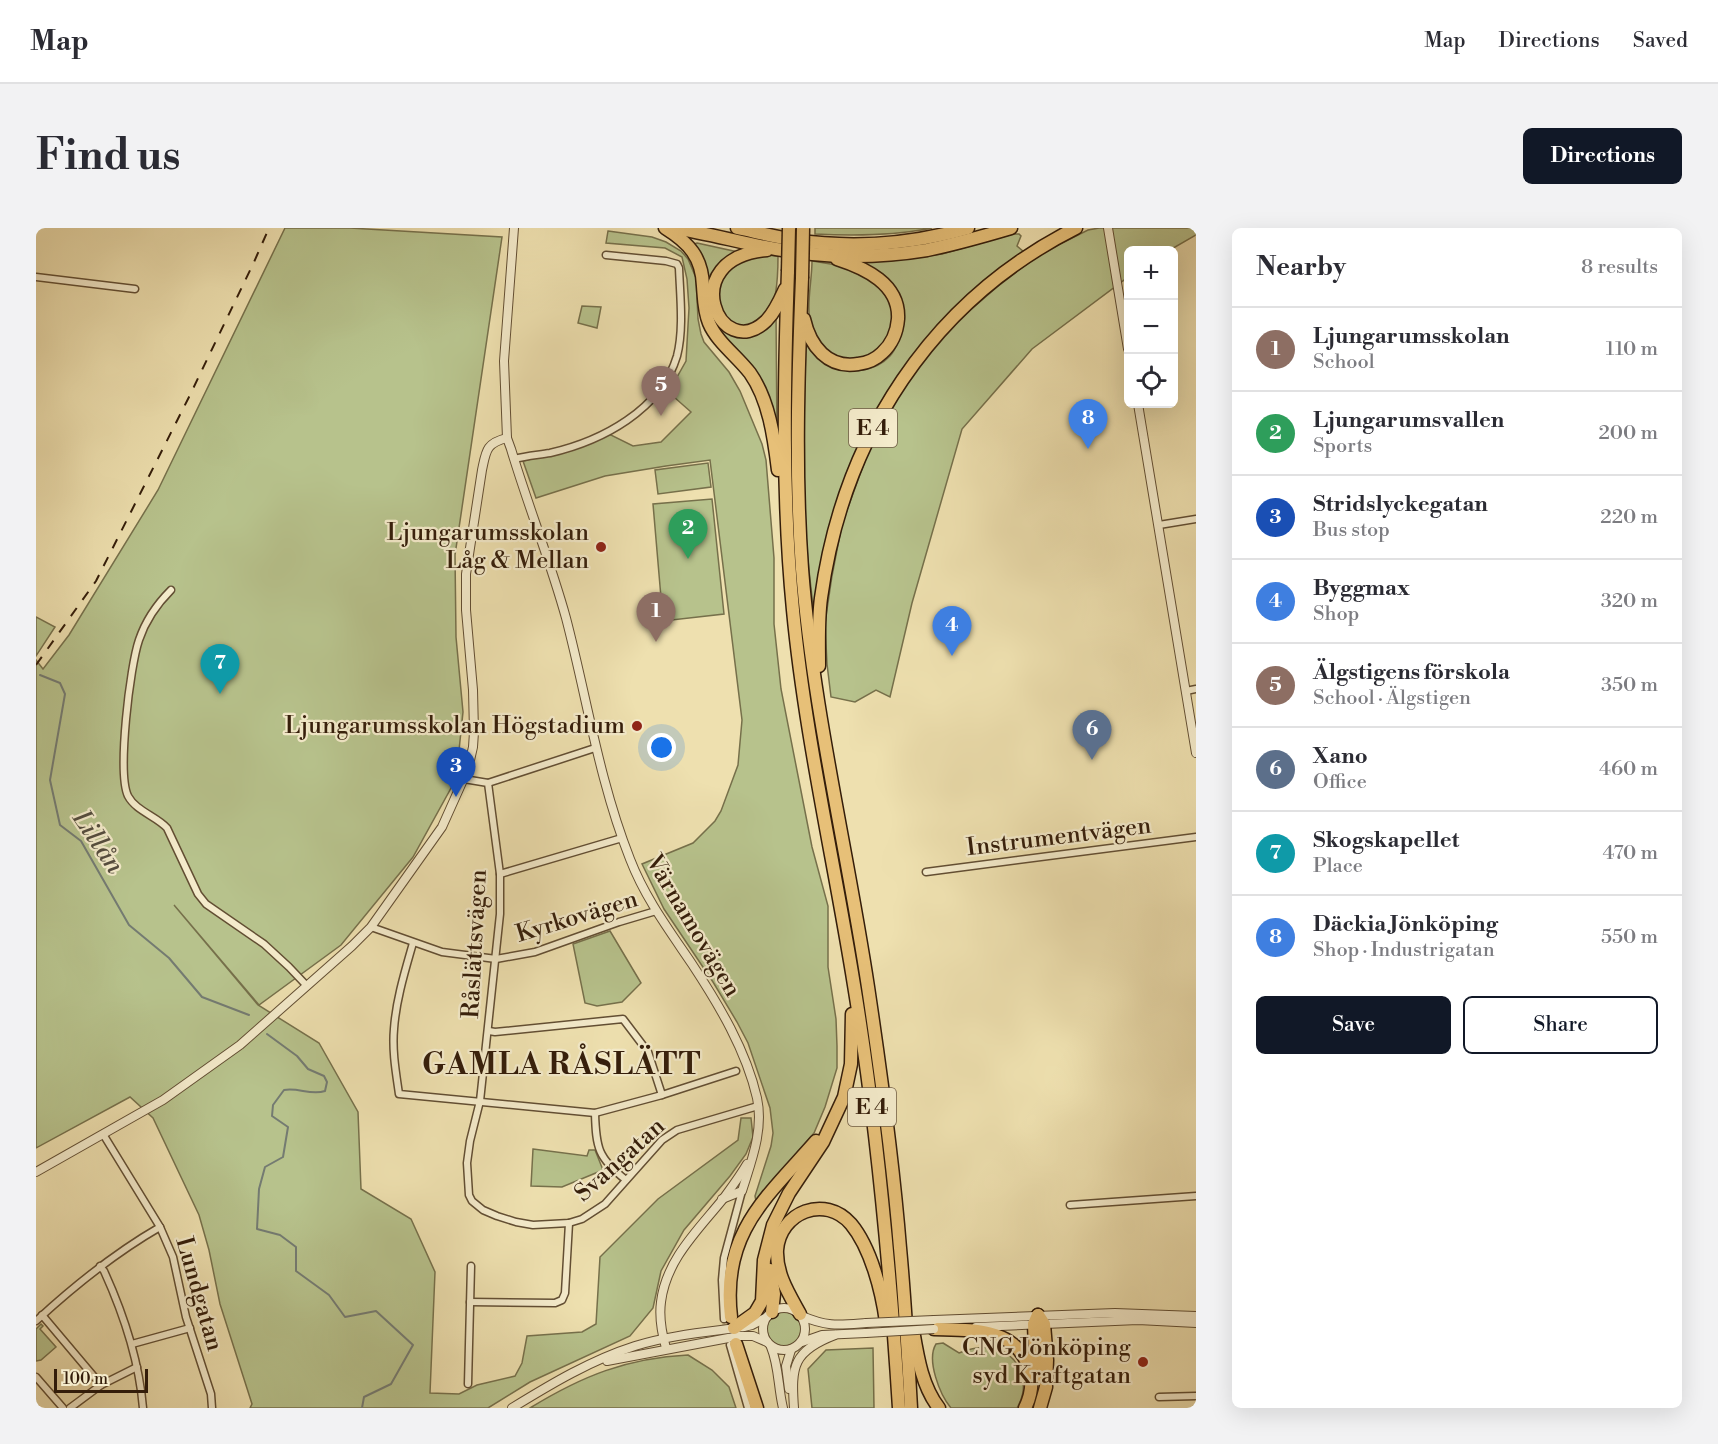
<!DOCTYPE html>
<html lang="en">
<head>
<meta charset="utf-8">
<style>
	body { margin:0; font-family:"Libre Bodoni",serif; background:#f2f2f3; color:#2b2b33 }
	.controls { position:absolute; right:18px; top:18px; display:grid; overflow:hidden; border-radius:9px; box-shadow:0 6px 24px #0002 }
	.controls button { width:54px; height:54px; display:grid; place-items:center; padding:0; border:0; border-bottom:2px solid #e1e1e2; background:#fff; color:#2b2b33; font:30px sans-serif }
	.scale { position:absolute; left:18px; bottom:15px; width:94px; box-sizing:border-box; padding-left:6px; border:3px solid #341d0a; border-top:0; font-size:16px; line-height:21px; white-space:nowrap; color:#341d0a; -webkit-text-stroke:4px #f4ebcb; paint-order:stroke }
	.you { position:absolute; left:626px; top:520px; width:21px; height:21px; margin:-15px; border:4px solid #fff; border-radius:50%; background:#1a73e8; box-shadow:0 0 0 9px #1a73e833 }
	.badge { display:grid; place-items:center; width:39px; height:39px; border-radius:50%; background:#111827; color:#fff; font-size:20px; font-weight:700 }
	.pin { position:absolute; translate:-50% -50px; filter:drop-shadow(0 2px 3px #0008) }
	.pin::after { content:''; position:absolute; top:32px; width:21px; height:18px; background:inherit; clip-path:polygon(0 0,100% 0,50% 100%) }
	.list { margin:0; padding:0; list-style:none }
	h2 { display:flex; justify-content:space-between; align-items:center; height:78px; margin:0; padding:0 24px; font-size:26px }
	h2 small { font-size:20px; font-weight:400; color:#7c7c81 }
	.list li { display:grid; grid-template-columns:39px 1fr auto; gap:18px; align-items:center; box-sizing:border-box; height:84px; padding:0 24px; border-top:2px solid #e1e1e2 }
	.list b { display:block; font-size:22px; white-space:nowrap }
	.list p { margin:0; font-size:20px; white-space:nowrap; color:#7c7c81 }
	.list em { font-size:20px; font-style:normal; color:#7c7c81 }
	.actions { display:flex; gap:12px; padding:18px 24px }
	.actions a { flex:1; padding:14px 0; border:2px solid #111827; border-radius:9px; text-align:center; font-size:21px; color:#111827 }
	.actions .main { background:#111827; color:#fff }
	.icon { flex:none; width:33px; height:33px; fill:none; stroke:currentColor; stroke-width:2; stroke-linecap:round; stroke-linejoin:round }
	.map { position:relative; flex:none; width:1160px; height:1180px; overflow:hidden; border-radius:9px }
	header { display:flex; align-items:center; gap:36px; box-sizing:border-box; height:84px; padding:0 30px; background:#fff; border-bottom:2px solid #e1e1e2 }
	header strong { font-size:28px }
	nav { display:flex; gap:33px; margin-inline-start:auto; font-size:21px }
	.intro { display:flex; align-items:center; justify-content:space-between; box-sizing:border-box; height:144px; padding:0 36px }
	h1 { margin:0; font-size:42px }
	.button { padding:15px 27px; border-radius:9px; background:#111827; color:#fff; font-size:21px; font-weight:700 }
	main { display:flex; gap:36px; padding:0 36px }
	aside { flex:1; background:#fff; border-radius:9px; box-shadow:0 6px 24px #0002 }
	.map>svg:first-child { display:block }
	.green { fill:#b7c28c; stroke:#76704b; stroke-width:1.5 }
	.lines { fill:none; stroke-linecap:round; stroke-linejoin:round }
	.stream { stroke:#747b72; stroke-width:2 }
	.minor-tunnel { stroke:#c9b98e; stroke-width:6; stroke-dasharray:6 3; stroke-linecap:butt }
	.minor-casing { stroke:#624e33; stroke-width:9 }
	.tertiary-casing { stroke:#624e33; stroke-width:10 }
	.motorway-casing { stroke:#341d0a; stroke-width:15 }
	.minor { stroke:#f4ebcb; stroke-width:6 }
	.tertiary { stroke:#f4ebcb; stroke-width:8 }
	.motorway { stroke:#e7c078; stroke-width:12 }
	.rail { stroke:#341d0a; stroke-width:2; stroke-dasharray:10 10; stroke-linecap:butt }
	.tertiary-bridge-casing { stroke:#624e33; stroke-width:10; stroke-linecap:butt }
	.motorway-bridge-casing { stroke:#341d0a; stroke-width:15; stroke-linecap:butt }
	.tertiary-bridge { stroke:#f4ebcb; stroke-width:8 }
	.motorway-bridge { stroke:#e7c078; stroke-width:12 }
	.poi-dot { fill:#8f2418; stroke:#f4ebcb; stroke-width:2 }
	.labels { text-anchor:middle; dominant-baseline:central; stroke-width:4.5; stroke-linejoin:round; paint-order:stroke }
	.shield { fill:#f4ebcb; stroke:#6e5b44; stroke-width:1.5 }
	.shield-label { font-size:22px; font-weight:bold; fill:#341d0a }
	.poi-label { font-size:24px; fill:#341d0a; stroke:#f4ebcb; text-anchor:end }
	.street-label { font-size:24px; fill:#341d0a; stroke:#f4ebcb }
	.water-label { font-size:26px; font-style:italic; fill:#544c3e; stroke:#f4ebcb }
	.district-label { font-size:30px; font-weight:bold; letter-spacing:1.5px; fill:#341d0a; stroke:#f4ebcb }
</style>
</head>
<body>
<header>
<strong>Map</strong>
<nav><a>Map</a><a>Directions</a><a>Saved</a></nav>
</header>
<div class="intro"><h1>Find us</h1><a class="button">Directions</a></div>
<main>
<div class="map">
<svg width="1160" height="1180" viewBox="0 0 1160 1180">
	<rect width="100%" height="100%" fill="#eee0af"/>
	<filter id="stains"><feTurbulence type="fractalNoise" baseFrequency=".00333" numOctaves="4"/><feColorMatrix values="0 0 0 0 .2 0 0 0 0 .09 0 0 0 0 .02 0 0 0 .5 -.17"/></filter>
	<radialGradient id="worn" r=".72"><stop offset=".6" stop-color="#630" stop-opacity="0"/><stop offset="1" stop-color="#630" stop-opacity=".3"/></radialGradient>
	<g class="green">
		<polygon points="249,0 314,0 466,9 419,327 420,409 427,484 420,551 377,629 305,717 223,777 138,677 222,777 283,815 322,884 325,961 375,991 399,1044 394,1165 423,1166 441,1157 479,1148 486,1135 491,1108 546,1104 560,1096 564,1029 622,971 702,912 705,890 715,890 717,909 710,926 694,948 648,1002 625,1043 617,1080 594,1108 494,1154 452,1180 214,1180 216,1176 184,1076 173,1022 163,987 117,890 94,869 0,920 0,432 7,441 33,407 122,262"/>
		<path d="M779 0H896C857 8 818 8 779 6Z"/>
		<polygon points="1063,0 1160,0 1160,7 1134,22 1092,22 1092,49 996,121 926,201 876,375 854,469 840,462 819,474 795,469 791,436 789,395 796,348 806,296 834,219 854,178 875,148 916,98 961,59 1004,26 1052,2"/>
		<polygon points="572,3 616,9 630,14 645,23 652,31 660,50 662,91 665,106 668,114 693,144 704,163 726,216 730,232 738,330 738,396 745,461 776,619 792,678 792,739 800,791 801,818 801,840 789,879 778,905 720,973 719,968 735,918 737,905 734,880 712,815 701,794 677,754 628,681 606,636 657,615 679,593 685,583 702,537 706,492 674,232 630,238 569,248 500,270 487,233 516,226 571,205 597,218 625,214 655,184 630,162 641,149 650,133 653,80 651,51 646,29 629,20 570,15"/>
		<path d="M977 6H983L985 8 981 18 988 24 921 79 818 230 779 399C777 373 773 347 771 321 766 252 768 182 770 113 779 120 787 134 797 138 815 147 840 143 854 128 862 120 864 104 867 94L845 45 830 36 831 33H854L906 26Z"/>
		<path d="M661 15 702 24 683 40 676 87 683 97 713 108C726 103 733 97 740 85L741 211 732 177 679 101 658 16Z"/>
		<path d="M728 27 742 28C742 42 742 74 732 85 727 91 714 96 707 100L687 89 681 66 686 51 696 38 708 30Z"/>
		<path d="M776 33C795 36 818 39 833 50 843 57 855 71 857 84 860 114 828 143 799 128 796 127 790 125 787 122 783 118 778 107 776 102 769 80 776 55 776 33Z"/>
		<polygon points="546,78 565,79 561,100 542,95"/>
		<polygon points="672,235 675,259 622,266 619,242"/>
		<polygon points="676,271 688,386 627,393 617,276"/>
		<polygon points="0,389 19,399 0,428"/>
		<polygon points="574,703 605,755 586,774 561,778 549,775 537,716"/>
		<polygon points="497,921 551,928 553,922 559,922 567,942 526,959 495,958"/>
		<circle cx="748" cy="1101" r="17"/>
		<polygon points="5,1096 7,1098 4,1101 20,1119 5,1132 0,1133 0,1101"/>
		<path d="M907 1115 923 1125C949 1115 977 1117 986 1148 989 1160 987 1169 981 1180H915C904 1167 890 1132 900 1116Z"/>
		<polygon points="837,1120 838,1180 776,1180 772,1141 790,1122"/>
		<path d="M652 1127 676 1142 693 1159 700 1180H494C546 1148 591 1130 652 1127Z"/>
	</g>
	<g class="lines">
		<g class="stream">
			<polyline points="4,447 24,455 29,466 14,552 24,597 45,613 93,697 133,730 166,769 213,787"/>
			<path d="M231 806 261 828 272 841 288 848 291 854 289 863C275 868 262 859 248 862L237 877 236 888 252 899 247 929 229 939 223 961 221 1001 244 1007 260 1019V1043L293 1067 309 1089 340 1083 377 1117 355 1156 328 1169 326 1180"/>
		</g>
		<polyline class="minor-tunnel" points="688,1091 693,1114"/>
		<g class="minor-casing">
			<g id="minor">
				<polyline points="0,49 99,61"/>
				<path d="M478 231C490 228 502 227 514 225 566 213 625 182 641 128 648 101 644 67 643 40L641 36 630 33 570 27"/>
				<polyline points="1123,297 1160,291"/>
				<path d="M135 362C121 376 109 394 103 412 94 438 81 545 92 568 100 583 120 588 131 600L162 666 170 676 228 716 253 739 271 758"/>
				<polyline points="1150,463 1160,461"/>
				<polyline points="428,551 452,555 464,646 464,686 444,873 434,913 431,935 433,967 436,973 447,982 461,988 480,994 497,997 533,995 546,991 569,976 626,912 641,902 722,878"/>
				<polyline points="452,555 559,520"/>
				<polyline points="890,644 1160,609"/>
				<polyline points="464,646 586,610"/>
				<polyline points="335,699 406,724 460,731 499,724 583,694 620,683"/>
				<path d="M377 715C369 743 360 772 358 801 356 823 360 845 363 866L559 885 626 867 700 843"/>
				<polyline points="453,803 459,804 587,791 612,824 626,867"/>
				<path d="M559 885C560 920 562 930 590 952"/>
				<polyline points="67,906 124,999 137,1029 150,1089 175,1166 176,1180"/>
				<polyline points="1034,977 1160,968"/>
				<path d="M64 1038 68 1043C88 1087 103 1131 107 1180"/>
				<polyline points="434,1074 519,1075 526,1072 529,1065 533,995"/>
				<polyline points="6,1087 65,1157"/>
				<polyline points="688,1091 686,1052 688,1030 706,963"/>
				<path d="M0 1093C39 1057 79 1025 124 999"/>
				<polyline points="96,1116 154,1100"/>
				<polyline points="694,1117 712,1180"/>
				<polyline points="0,1149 27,1180"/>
				<polyline points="432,1156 435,1038"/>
				<polyline points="1123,1169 1160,1168"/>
				<polyline points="34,1180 65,1157 101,1139"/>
			</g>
		</g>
		<g class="tertiary-casing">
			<g id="tertiary">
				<path d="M478 0 468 133 471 210 475 221C492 278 514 332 530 390 551 470 563 553 594 631 609 670 633 702 656 736 683 777 710 822 721 870 728 902 715 934 706 963L686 971"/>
				<polyline points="1072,0 1092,121"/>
				<polyline points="1102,176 1160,525"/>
				<path d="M0 944 127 872 204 817 316 718 335 699 406 599 432 541 437 519 438 504 437 462 430 382V346L446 242C450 223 450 215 471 210"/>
				<circle cx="748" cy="1101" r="21"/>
				<path d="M766 1088C791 1099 803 1097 830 1095"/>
				<polyline points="898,1092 1079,1085 1160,1088"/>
				<polyline points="940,1099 1102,1092 1160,1095"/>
				<polyline points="766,1114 786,1107 830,1105"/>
				<path d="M735 1119C743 1138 742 1160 747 1180"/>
				<path d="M630 1120C626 1106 623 1089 625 1074 630 1032 662 1002 687 971 695 960 704 948 711 936"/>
				<polyline points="571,1133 703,1108 717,1108 731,1114"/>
				<polyline points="753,1161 750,1138 755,1122"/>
				<path d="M476 1180C515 1156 555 1132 599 1118 634 1107 672 1104 708 1099L716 1097 731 1089"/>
				<path d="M758 1180C755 1138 757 1123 799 1107"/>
			</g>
		</g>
		<g class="motorway-casing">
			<g id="motorway">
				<path d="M629 0C653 15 666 29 667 58 668 71 668 83 673 95 681 114 701 128 714 145 733 172 738 209 742 242"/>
				<path d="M637 0C672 5 705 15 740 21 790 30 842 30 891 22 920 16 948 8 975 0"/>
				<path d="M701 0C720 4 740 9 759 12 818 21 876 16 932 0"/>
				<path d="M731 22C638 30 684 137 730 93 739 84 744 72 749 61"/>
				<path d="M752 43C748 156 746 269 757 382 769 508 798 632 818 757 841 897 854 1038 863 1180"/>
				<path d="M766 50C762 147 759 244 766 341 777 482 811 620 832 759 845 846 857 933 864 1020 869 1073 872 1127 875 1180"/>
				<path d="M768 91C774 118 792 141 822 136 831 135 840 131 846 125 856 116 861 104 862 91 864 56 829 40 801 31"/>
				<path d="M783 438C783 415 782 392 785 370 807 209 895 73 1040 0"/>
				<polyline points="734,1042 738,1066 736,1084"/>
				<path d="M764 1086C753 1066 740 1046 741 1022 744 984 789 966 815 996 835 1020 846 1064 850 1094"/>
				<polyline points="1002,1087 1008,1096 1011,1132 1010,1159 1004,1180"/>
				<path d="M695 1089C685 1005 730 970 780 913"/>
				<path d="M876 1096C881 1125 885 1157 903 1180"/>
				<polyline points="698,1100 719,1085 726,1073 728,1032 737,997 753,965 787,914 808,869 815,836 816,786"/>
				<path d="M898 1101C935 1102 982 1099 994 1143 997 1156 995 1168 989 1180"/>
				<polyline points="700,1116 721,1180"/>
				<polyline points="1000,1150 998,1096 1002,1087"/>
			</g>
		</g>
		<use href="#minor" class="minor"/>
		<use href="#tertiary" class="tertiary"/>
		<use href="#motorway" class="motorway"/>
		<polyline class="rail" points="0,437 60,353 153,169 218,34 233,0"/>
		<g class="tertiary-bridge-casing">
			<g id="tertiary-bridge">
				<polyline points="830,1095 898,1092"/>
				<polyline points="830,1105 898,1101"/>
			</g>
		</g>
		<g class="motorway-bridge-casing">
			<g id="motorway-bridge">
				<polyline points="752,43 753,0"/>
				<polyline points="766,50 767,0"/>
			</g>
		</g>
		<use href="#tertiary-bridge" class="tertiary-bridge"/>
		<use href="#motorway-bridge" class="motorway-bridge"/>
	</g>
	<g class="poi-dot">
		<circle cx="565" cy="319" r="6"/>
		<circle cx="601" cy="498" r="6"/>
		<circle cx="1107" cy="1134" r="6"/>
	</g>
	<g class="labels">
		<g class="shield">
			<rect x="813" y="181" width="48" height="38" rx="4.5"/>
			<rect x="812" y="860" width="48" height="38" rx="4.5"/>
		</g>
		<g class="shield-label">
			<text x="837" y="200">E 4</text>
			<text x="836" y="879">E 4</text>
		</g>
		<g class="poi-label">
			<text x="553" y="305">Ljungarumsskolan<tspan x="553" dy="28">Låg &amp; Mellan</tspan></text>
			<text x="589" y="498">Ljungarumsskolan Högstadium</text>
			<text x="1095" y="1120">CNG Jönköping<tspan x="1095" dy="28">syd Kraftgatan</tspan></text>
		</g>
		<g class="street-label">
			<text transform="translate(1023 609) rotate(-7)">Instrumentvägen</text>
			<text transform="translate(541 689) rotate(-17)">Kyrkovägen</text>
			<text transform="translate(657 698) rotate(59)">Värnamovägen</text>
			<text transform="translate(439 716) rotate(-87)">Råslättsvägen</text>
			<text transform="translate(584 932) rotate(-42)">Svangatan</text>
			<text transform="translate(163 1066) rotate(74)">Lundgatan</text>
		</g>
		<g class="water-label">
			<text transform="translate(62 614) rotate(56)">Lillån</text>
		</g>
		<g class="district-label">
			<text x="526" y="837">GAMLA RÅSLÄTT</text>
		</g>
	</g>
	<rect width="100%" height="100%" filter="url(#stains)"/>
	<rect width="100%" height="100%" fill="url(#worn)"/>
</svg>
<div class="controls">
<button>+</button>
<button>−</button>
<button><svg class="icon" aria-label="locate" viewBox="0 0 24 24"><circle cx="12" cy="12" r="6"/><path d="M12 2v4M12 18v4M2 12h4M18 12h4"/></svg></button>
</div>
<div class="scale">100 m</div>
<div class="you"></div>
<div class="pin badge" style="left:620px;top:414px;background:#8d6e63">1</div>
<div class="pin badge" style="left:652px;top:331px;background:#2e9e5b">2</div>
<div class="pin badge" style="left:420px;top:569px;background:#1a4fb4">3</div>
<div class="pin badge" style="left:916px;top:428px;background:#3f7fe0">4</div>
<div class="pin badge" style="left:625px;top:188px;background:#8d6e63">5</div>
<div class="pin badge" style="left:1056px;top:532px;background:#5c6f8a">6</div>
<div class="pin badge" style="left:184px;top:466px;background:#0f9aa8">7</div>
<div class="pin badge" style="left:1052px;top:221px;background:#3f7fe0">8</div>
</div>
<aside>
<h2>Nearby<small>8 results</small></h2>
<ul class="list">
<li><span class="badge" style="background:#8d6e63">1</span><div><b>Ljungarumsskolan</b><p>School</p></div><em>110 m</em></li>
<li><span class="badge" style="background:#2e9e5b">2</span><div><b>Ljungarumsvallen</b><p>Sports</p></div><em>200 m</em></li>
<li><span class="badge" style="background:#1a4fb4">3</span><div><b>Stridslyckegatan</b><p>Bus stop</p></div><em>220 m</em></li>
<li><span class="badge" style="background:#3f7fe0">4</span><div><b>Byggmax</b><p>Shop</p></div><em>320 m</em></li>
<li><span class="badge" style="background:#8d6e63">5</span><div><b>Älgstigens förskola</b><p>School · Älgstigen</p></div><em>350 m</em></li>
<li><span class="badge" style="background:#5c6f8a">6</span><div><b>Xano</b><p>Office</p></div><em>460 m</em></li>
<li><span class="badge" style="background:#0f9aa8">7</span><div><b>Skogskapellet</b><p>Place</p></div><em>470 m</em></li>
<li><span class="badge" style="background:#3f7fe0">8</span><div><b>Däckia Jönköping</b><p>Shop · Industrigatan</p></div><em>550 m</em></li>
</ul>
<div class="actions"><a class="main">Save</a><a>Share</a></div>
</aside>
</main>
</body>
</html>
